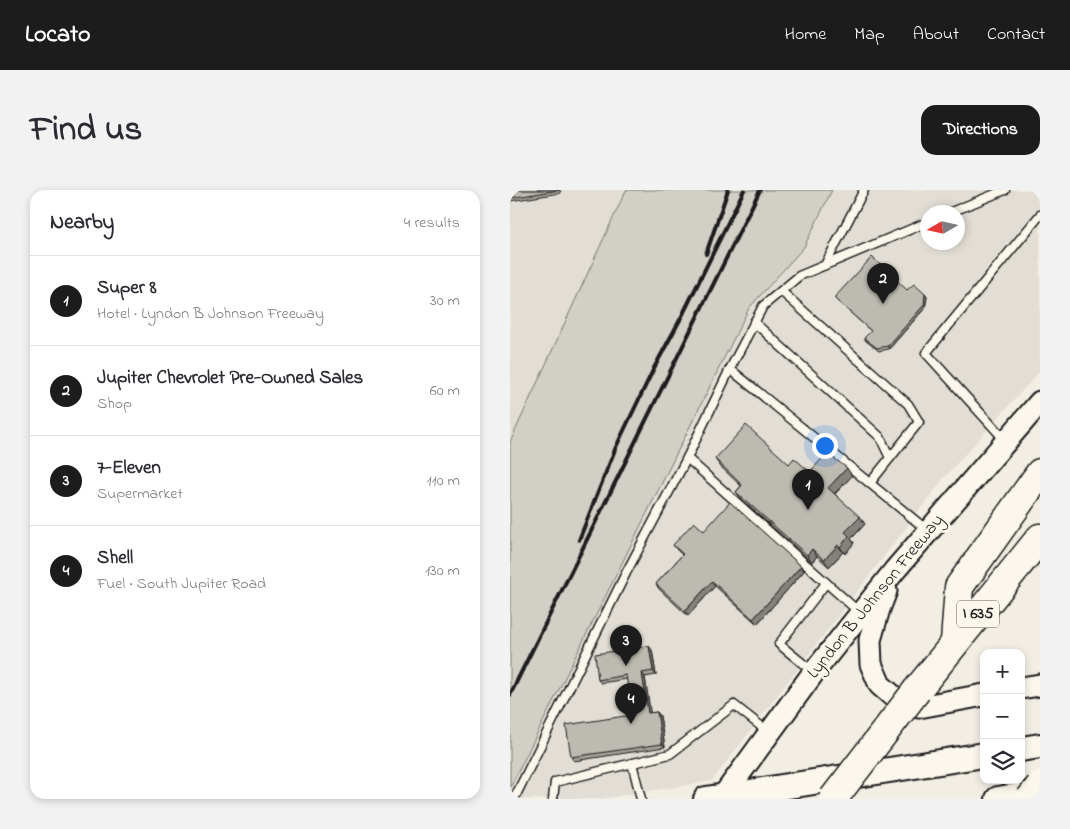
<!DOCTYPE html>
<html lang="en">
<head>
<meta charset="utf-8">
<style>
	body { margin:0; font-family:"Indie Flower",sans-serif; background:#f2f2f3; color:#2b2b33 }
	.controls { position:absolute; right:15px; bottom:15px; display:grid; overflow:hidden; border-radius:10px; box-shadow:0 2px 8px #0003 }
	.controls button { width:45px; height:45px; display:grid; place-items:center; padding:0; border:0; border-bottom:1px solid #e1e1e2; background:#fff; color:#2b2b33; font:25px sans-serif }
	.compass { position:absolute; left:410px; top:15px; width:45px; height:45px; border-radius:50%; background:#fff; box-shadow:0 2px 8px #0003; rotate:261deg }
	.you { position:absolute; left:314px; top:255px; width:18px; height:18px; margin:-12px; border:4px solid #fff; border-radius:50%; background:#1a73e8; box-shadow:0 0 0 8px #1a73e833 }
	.badge { display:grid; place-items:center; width:32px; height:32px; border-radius:50%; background:#1c1c1c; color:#fff; font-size:16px; font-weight:700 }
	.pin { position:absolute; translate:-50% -41px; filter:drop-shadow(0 1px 2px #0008) }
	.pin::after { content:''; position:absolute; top:26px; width:18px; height:15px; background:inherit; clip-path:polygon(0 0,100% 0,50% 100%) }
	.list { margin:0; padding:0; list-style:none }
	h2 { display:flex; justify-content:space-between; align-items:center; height:65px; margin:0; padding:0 20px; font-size:21px }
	h2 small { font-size:16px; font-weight:400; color:#7c7c81 }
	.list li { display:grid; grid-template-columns:32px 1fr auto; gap:15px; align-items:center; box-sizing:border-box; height:90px; padding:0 20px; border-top:1px solid #e1e1e2 }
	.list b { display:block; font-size:19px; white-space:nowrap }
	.list p { margin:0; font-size:16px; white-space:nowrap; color:#7c7c81 }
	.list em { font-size:16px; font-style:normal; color:#7c7c81 }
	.icon { flex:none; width:28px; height:28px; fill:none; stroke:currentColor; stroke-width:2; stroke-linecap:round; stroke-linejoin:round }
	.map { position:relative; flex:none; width:530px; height:609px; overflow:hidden; border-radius:15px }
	header { display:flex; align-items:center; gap:30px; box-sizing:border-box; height:70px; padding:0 25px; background:#1c1c1c; color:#fff }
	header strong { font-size:24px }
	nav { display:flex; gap:28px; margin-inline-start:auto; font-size:18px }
	.intro { display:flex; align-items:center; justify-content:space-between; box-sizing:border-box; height:120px; padding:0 30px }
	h1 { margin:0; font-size:35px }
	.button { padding:12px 22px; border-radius:15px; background:#1c1c1c; color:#fff; font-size:18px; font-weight:700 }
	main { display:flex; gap:30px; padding:0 30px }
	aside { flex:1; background:#fff; border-radius:15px; box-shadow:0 2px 8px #0003 }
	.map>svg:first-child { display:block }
	.built { fill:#e2ded5; fill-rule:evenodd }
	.green { fill:#d2cfc6; stroke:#777671 }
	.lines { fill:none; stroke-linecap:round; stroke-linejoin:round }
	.lane-casing { stroke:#1c1c1c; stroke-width:11 }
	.secondary-casing { stroke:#1c1c1c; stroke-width:25 }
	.primary-casing { stroke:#1c1c1c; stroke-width:28 }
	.highway-casing { stroke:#1c1c1c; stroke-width:31 }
	.lane { stroke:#fbf7ec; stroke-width:8 }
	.secondary { stroke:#fbf7ec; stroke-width:21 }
	.primary { stroke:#fbf7ec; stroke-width:24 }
	.highway { stroke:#fbf7ec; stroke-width:28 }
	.rail { stroke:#1c1c1c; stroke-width:4 }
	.highway-bridge-casing { stroke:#1c1c1c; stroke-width:31; stroke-linecap:butt }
	.highway-bridge { stroke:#fbf7ec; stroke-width:28 }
	.wall { fill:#a3a098; stroke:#1c1c1c }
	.shaded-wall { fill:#84827c; stroke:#1c1c1c }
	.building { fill:#bdbab1; stroke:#1c1c1c }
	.labels { text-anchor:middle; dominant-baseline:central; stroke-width:5; stroke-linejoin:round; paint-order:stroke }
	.shield { fill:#fbf7ec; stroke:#5f5e5a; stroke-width:1 }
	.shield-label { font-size:16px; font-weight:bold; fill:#1c1c1c }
	.street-label { font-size:18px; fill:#1c1c1c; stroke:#fbf7ec }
</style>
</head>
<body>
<header>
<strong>Locato</strong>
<nav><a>Home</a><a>Map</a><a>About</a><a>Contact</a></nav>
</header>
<div class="intro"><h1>Find us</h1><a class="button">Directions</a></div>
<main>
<aside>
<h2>Nearby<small>4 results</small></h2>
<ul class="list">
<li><span class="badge">1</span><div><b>Super 8</b><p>Hotel · Lyndon B Johnson Freeway</p></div><em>30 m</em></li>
<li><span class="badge">2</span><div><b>Jupiter Chevrolet Pre-Owned Sales</b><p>Shop</p></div><em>60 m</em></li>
<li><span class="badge">3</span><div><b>7-Eleven</b><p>Supermarket</p></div><em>110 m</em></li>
<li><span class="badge">4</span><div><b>Shell</b><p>Fuel · South Jupiter Road</p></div><em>130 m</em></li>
</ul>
</aside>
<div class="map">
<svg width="530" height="609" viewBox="0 0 530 609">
	<rect width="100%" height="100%" fill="#f2eee4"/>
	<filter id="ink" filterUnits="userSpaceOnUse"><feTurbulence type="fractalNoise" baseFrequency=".02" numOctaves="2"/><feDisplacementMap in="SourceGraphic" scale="10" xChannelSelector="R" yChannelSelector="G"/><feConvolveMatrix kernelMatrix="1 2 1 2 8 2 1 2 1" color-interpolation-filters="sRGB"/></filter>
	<g filter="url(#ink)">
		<g class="built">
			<polygon points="0,0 173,0 0,315"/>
			<path d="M322 0H530V181L434 288 202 591 90 609H0V598L239 118 294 57ZM418 22H448V52H418Z"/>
		</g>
		<polygon class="green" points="116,0 322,0 294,57 239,118 0,598 0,252"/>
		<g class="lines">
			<g class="lane-casing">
				<g id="lane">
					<polyline points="441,22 495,0"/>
					<polyline points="315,75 354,0"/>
					<polyline points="271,101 398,214 409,232 380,268"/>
					<polyline points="244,132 370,247 380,268 360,293"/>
					<polyline points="220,179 417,340"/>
					<polyline points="495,250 416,163 530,25"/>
					<polyline points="177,268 349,422"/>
					<polyline points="302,481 269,454 316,393"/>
					<polyline points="122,573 131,609"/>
					<polyline points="4,609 116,383 177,268 220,179 253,116 289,86 418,32"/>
					<polyline points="43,609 45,592 160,564 224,515 257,541"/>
				</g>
			</g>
			<g class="secondary-casing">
				<g id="secondary">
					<polyline points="376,401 369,419 360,450 361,474 370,495 391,513 409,517 474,505"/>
					<polyline points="511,498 530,495"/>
					<polyline points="211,609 304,482 385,380 530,212"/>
				</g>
			</g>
			<g class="primary-casing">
				<g id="primary">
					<polyline points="511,559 530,556"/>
					<polyline points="196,609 474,565"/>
					<polyline points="488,609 530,602"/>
				</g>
			</g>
			<g class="highway-casing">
				<g id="highway">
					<polyline points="445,452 449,397 530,283"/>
					<polyline points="407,500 530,348"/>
				</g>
			</g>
			<use href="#lane" class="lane"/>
			<use href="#secondary" class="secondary"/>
			<use href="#primary" class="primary"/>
			<use href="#highway" class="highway"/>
			<g class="rail">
				<polyline points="196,64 218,0"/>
				<polyline points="69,350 106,257 144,178 171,128 234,0"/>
				<polyline points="0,505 250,0"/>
			</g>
			<g class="highway-bridge-casing">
				<g id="highway-bridge">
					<polyline points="323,609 407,500"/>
					<polyline points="520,609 530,596"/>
				</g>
			</g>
			<use href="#highway-bridge" class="highway-bridge"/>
		</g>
		<g class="wall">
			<polygon points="0,0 50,0 51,3 0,11"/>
			<polygon points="397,100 415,104 417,107 415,118 379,159 369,161 356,151 354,148 361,141 326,110 324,108"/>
			<polygon points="205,269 279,274 300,282 342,286 325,304 355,334 341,349 344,353 335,364 333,362 319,377 307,366 302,372 231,309 226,302 231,296 210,276"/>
			<polygon points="194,341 291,376 294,381 247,434 205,396 178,426 149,399 146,394 172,365 167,360 163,355"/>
			<polygon points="142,460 146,485 135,487 140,523 147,522 150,526 155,557 64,571 61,567 122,525 117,489 91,493 88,490"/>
		</g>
		<g class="shaded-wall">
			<polygon points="415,104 417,107 415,118 379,159 378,156"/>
			<polygon points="337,278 342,286 323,305 318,298"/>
			<polygon points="350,327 355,334 341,349 344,353 335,364 330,357 335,342"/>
			<polygon points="328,355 333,362 319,377 314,370"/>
			<polygon points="302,359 307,366 302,372 297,365"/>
			<polygon points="291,376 294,381 247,434 243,429"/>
			<polygon points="202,391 205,396 178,426 175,421"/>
			<polygon points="139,456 142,460 146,485 143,481"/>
			<polygon points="132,483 135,487 141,527 138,523"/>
			<polygon points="147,522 150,526 155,557 152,554"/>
		</g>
		<g class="building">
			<polygon points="0,0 49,0 0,8"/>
			<polygon points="362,67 397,100 404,94 415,104 414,115 378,156 367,158 354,148 361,141 324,108"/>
			<polygon points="236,235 279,274 284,268 300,282 317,263 337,278 318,298 350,327 335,342 339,346 330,357 328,355 314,370 302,359 297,365 226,302 232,295 205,269"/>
			<polygon points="220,312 291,376 243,429 202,391 175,421 146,394 173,364 163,355 184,332 194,341"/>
			<polygon points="139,456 143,481 132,483 138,523 147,522 152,554 61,567 56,535 122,525 116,485 88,490 85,464"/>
		</g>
	</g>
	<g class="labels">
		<rect class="shield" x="447" y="410.5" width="42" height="27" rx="4"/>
		<g class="shield-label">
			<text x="468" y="424">I 635</text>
		</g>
		<g class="street-label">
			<text transform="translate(366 407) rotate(-51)">Lyndon B Johnson Freeway</text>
		</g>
	</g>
</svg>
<div class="controls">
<button>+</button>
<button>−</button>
<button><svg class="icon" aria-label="layers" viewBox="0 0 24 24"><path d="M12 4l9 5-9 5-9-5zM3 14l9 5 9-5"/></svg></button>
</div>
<svg class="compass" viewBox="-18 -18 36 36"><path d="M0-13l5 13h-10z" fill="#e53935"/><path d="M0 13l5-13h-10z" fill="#7c7c81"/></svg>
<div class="you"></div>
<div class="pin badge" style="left:298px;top:320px">1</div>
<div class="pin badge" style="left:373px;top:114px">2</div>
<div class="pin badge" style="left:116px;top:476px">3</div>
<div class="pin badge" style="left:121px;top:534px">4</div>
</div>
</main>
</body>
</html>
